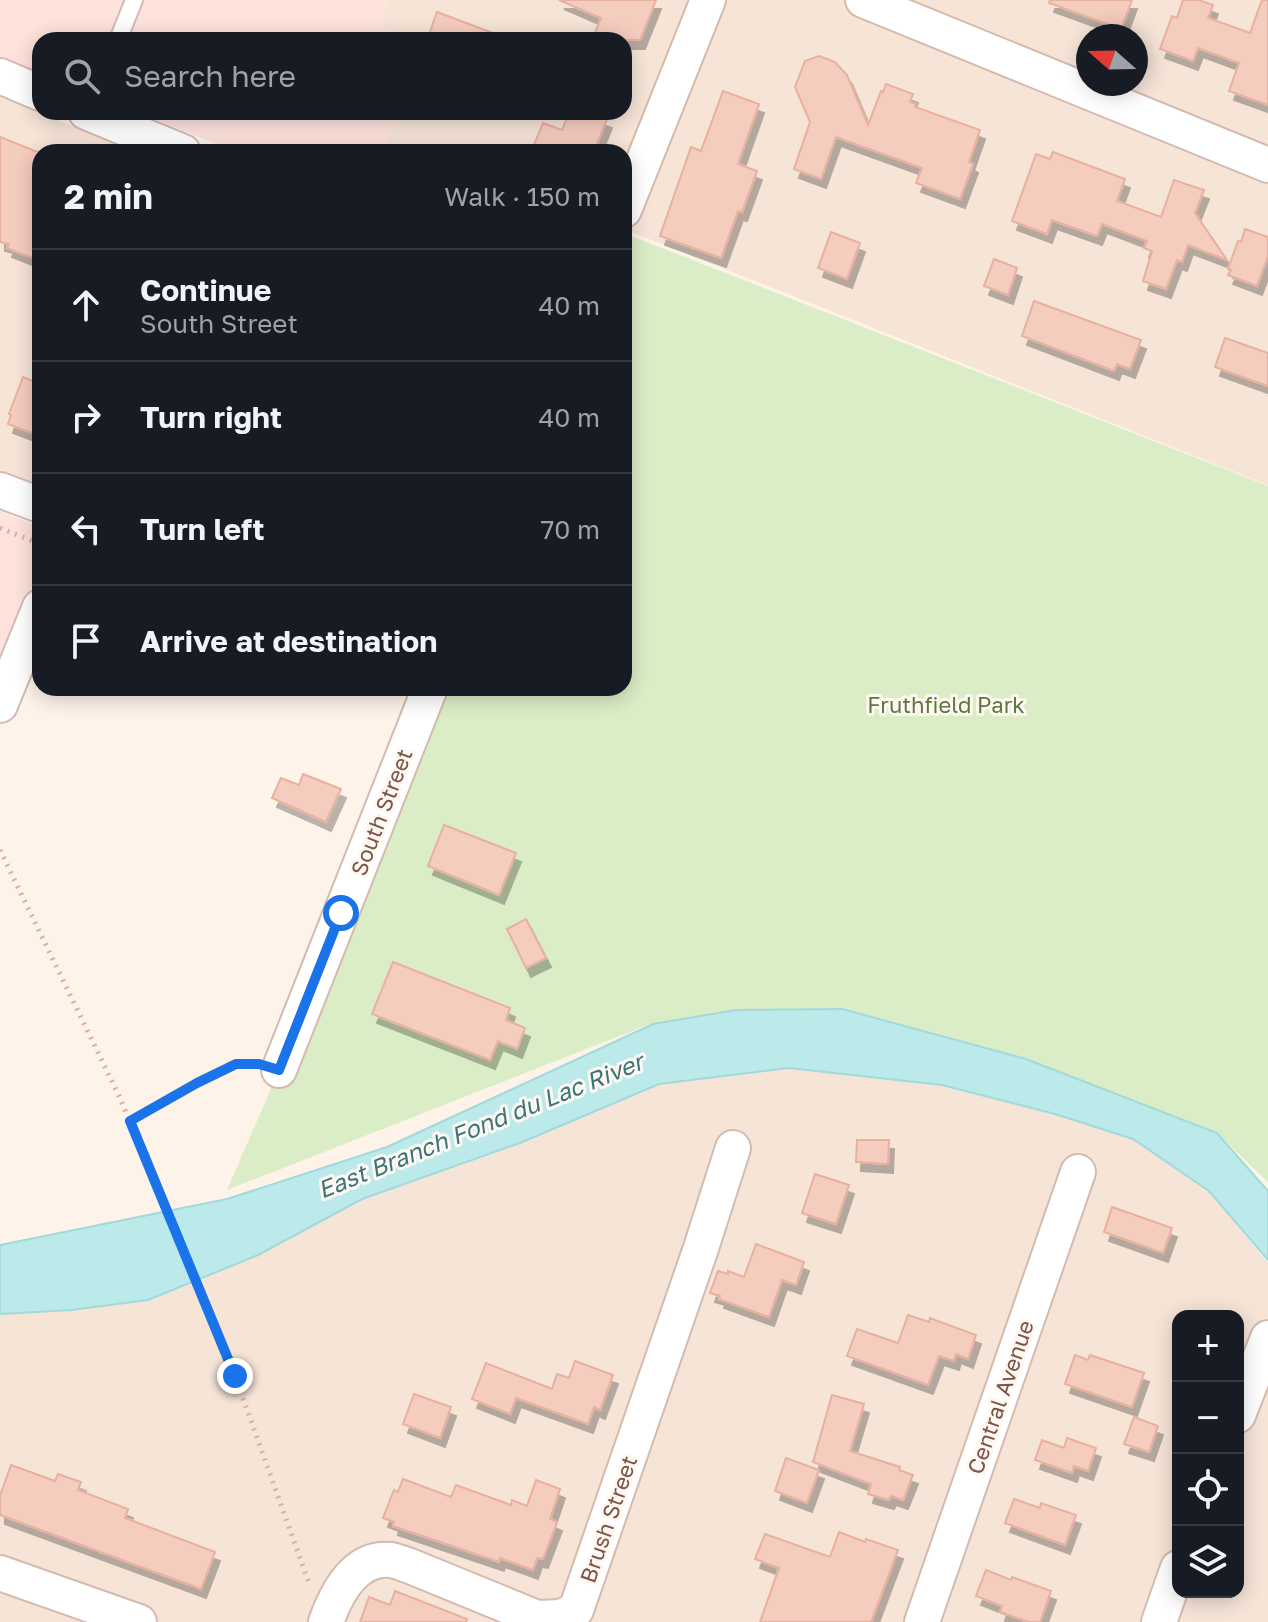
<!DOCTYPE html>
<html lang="en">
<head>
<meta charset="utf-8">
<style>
	body { margin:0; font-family:"Golos Text",sans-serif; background:#20242c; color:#f1f3f6 }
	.controls { position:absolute; right:24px; bottom:24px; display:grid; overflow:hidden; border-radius:16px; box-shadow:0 4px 20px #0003 }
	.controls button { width:72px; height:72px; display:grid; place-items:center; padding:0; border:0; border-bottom:2px solid #363941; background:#171b24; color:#f1f3f6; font:40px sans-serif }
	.compass { position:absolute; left:1076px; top:24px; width:72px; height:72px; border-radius:50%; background:#171b24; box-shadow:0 4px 20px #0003; rotate:290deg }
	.stop { position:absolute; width:24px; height:24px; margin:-18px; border:6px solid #1a73e8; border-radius:50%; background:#fff }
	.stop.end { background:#1a73e8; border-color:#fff; box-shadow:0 2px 8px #0008 }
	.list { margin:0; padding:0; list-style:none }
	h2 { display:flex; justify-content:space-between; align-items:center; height:104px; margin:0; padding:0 32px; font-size:34px }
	h2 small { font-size:26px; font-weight:400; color:#9ea1a6 }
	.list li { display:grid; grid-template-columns:52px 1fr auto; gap:24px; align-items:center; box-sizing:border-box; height:112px; padding:0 32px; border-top:2px solid #363941 }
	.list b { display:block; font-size:30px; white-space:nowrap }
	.list p { margin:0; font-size:26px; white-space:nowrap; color:#9ea1a6 }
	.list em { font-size:26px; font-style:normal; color:#9ea1a6 }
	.icon { flex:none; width:44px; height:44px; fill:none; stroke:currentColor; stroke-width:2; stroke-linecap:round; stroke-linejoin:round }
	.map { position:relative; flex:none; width:1268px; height:1622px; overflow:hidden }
	.search { position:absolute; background:#171b24; box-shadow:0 4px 20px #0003; left:32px; top:32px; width:600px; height:88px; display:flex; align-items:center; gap:20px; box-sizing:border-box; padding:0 28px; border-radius:24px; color:#9ea1a6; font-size:30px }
	.panel { position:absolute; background:#171b24; box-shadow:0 4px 20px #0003; left:32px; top:144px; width:600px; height:552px; border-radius:24px }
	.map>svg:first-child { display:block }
	.residential { fill:#f6e4d7; fill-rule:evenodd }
	.commercial { fill:#fee2dc }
	.green { fill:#dbedc6 }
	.water { fill:#bce9e9; stroke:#a1dadb; stroke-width:2 }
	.building { fill:#f5cdbf; stroke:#e8b09e; stroke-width:2; filter:url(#shadow) }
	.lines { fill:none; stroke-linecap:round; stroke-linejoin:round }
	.lane-casing { stroke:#d4bbb0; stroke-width:20 }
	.street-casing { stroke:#d4bbb0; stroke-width:38 }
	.path { stroke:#dab0a1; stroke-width:5; stroke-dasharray:2 6; stroke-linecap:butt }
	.lane { stroke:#fff; stroke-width:16 }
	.street { stroke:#fff; stroke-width:34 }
	.route { stroke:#1a73e8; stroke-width:10 }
	.labels { text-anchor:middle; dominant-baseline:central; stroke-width:6; stroke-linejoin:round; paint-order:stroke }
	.park-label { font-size:22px; fill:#587a3f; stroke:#fff7f1 }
	.street-label { font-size:22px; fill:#7a554a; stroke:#fff7f1 }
	.water-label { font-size:24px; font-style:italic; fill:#3a7679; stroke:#fff7f1 }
</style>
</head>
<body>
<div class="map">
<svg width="1268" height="1622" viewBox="0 0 1268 1622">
	<defs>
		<filter id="shadow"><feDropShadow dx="5" dy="9" stdDeviation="0" flood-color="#0004"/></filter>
	</defs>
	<rect width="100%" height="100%" fill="#fef3e9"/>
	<g class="residential">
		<path d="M389 0H1268V485L624 229V152H382L398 112H624V40H414L379 25ZM1088 36H1136V84H1088Z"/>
		<polygon points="0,97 138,152 40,152 40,486 0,470"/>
		<path d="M789 1068 941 1085 1053 1113 1133 1139 1208 1190 1268 1263V1622H0V1314L71 1310 148 1300 257 1255 361 1199 519 1144 658 1084ZM1178 1316H1238V1592H1178Z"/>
	</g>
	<g class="commercial">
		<polygon points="0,0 389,0 379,25 414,40 40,40 40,74 0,58"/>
		<polygon points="136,112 398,112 382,152 237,152"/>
		<polygon points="0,511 40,527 40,567 0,668"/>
	</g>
	<polygon class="green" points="624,233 1268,486 1268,1182 1217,1133 1025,1058 841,1009 737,1009 650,1024 227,1190 279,1070 430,688 624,688"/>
	<polygon class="water" points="842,1009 1026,1059 1217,1133 1268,1191 1268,1260 1209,1191 1133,1139 1055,1114 942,1085 789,1068 659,1084 520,1143 362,1199 258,1255 148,1300 71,1310 0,1314 0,1245 227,1199 387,1147 653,1024 736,1010"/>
	<g class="building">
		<polygon points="559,0 656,0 640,40 592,40 601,18"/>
		<polygon points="1050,0 1132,0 1121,29 1049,3"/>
		<polygon points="1183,0 1199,0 1213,5 1208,18 1250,33 1262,0 1268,0 1268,105 1229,91 1239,63 1198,48 1193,61 1160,49 1172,16 1177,18"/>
		<polygon points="437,12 506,38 506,40 427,40"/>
		<polygon points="819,56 835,62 847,75 868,125 881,91 883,92 886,84 913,94 910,102 916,104 915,107 980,130 969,162 973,164 960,199 916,183 922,168 836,137 821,179 794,169 810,122 795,87 805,61"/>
		<polygon points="723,91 759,104 738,164 757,171 742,212 738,211 721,258 660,236 691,147 701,151"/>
		<polygon points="569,112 588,112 607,119 597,144 614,150 613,152 531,152 543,123 562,130"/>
		<polygon points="0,137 40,153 40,261 7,248 9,244 0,242"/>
		<polygon points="1053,152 1125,179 1117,201 1161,217 1174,180 1204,190 1195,213 1227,260 1188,245 1182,262 1177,260 1166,289 1143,281 1152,251 1144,248 1147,241 1102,224 1097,236 1052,220 1047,234 1012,221 1036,154 1050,159"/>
		<polygon points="1245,229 1268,237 1268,256 1257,286 1228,275 1231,270 1228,269 1238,241 1241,242"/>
		<polygon points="831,232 860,243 847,279 818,268"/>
		<polygon points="994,259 1017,268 1008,295 984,286"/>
		<polygon points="1034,301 1141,340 1130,369 1117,364 1114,371 1022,336"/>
		<polygon points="1225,338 1268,353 1268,386 1215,367"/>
		<polygon points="23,377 40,384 40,436 8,424 11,415 9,414"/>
		<polygon points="303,774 341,789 326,822 272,798 281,778 299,785"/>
		<polygon points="444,825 516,853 499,895 428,866"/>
		<polygon points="526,919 546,958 526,968 507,929"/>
		<polygon points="393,962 510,1008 506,1020 525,1028 517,1049 498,1041 490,1060 372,1014"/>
		<polygon points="857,1140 889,1140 888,1164 856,1162"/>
		<polygon points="815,1174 849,1185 836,1224 802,1213"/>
		<polygon points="1112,1207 1172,1228 1163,1253 1104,1232"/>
		<polygon points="756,1244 804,1262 796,1285 782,1280 769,1317 719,1299 720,1296 710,1293 718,1271 728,1274 728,1271 744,1277"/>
		<polygon points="908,1315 929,1322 930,1318 976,1335 968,1359 956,1354 954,1361 939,1356 928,1385 847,1356 857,1329 898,1343"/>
		<polygon points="1075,1355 1088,1360 1090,1355 1144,1373 1132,1407 1065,1384"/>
		<polygon points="575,1361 613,1375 600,1410 594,1407 588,1424 516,1398 510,1414 472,1399 486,1363 552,1389 557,1374 569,1378"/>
		<polygon points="414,1394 451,1407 440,1438 403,1424"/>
		<polygon points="832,1395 864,1404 850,1451 900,1467 899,1470 913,1475 903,1500 891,1496 889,1500 868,1494 871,1484 813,1462"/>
		<polygon points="1134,1417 1158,1426 1149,1452 1124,1444"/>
		<polygon points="1067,1438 1096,1448 1088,1471 1074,1466 1072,1473 1035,1460 1042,1440 1064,1448"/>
		<polygon points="786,1458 819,1470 807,1503 775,1491"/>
		<polygon points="11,1465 55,1481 58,1474 81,1482 78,1490 128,1509 125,1518 215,1552 201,1589 0,1515 0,1496"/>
		<polygon points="403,1479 451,1497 456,1485 511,1505 512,1500 527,1506 536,1480 560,1489 550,1519 557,1522 543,1559 537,1558 533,1570 500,1558 499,1562 393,1526 394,1522 383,1518 394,1490 398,1492"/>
		<polygon points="1014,1499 1040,1508 1041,1503 1076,1515 1065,1545 1005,1523"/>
		<polygon points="839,1532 865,1542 866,1539 898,1550 871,1622 760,1622 779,1568 755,1559 765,1534 830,1557"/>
		<polygon points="986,1570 1011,1580 1012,1577 1051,1591 1040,1622 1029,1622 1000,1612 1002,1606 976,1596"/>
		<polygon points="395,1591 467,1619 466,1622 360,1622 369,1597 390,1605"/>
	</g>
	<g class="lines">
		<g class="lane-casing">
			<polyline id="lane" points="118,40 134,0"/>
		</g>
		<g class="street-casing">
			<g id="street">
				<polyline points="863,0 1268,165"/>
				<polyline points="0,76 40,93"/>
				<polyline points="86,112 183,152"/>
				<polyline points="624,210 708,0"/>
				<polyline points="0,490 40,505"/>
				<polyline points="0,705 40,607"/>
				<polyline points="279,1070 430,688"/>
				<polyline points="1238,1415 1268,1338"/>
				<polyline points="0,1573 139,1622"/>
				<path d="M326 1622C336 1594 355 1556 391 1560 397 1561 404 1564 410 1566L537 1618 561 1617 576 1610 701 1248 733 1148"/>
				<polyline points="922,1622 1078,1172"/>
				<polyline points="1159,1622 1178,1568"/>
			</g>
		</g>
		<g class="path">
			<polyline points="0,528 40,544"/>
			<polyline points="0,850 120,1098 235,1376 310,1586"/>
			<polyline points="130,1121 197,1083 236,1064 251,1064"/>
		</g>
		<use href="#lane" class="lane"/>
		<use href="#street" class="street"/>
	</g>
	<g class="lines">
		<polyline class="route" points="235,1376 130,1121 197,1083 236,1064 259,1064 279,1070 341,913"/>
	</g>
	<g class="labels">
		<g class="park-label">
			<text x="946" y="704">Fruthfield Park</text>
		</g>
		<g class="street-label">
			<text transform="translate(381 812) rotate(-69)">South Street</text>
			<text transform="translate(1000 1397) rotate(-71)">Central Avenue</text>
			<text transform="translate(608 1519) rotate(-71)">Brush Street</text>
		</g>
		<g class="water-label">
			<text transform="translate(480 1125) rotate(-22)">East Branch Fond du Lac River</text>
		</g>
	</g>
</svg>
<div class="controls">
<button>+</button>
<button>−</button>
<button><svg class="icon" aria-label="locate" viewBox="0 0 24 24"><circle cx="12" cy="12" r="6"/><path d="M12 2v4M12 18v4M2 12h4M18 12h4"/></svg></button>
<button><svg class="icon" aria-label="layers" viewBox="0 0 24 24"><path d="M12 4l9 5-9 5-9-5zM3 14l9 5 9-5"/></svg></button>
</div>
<svg class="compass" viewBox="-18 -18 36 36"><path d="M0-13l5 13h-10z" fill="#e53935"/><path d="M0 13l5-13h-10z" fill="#9ea1a6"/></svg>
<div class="stop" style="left:341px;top:913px"></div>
<div class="stop end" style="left:235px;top:1376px"></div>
<div class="search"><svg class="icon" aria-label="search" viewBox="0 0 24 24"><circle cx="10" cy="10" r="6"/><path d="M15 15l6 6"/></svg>Search here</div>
<section class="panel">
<h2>2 min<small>Walk · 150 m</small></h2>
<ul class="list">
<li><svg class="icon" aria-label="ahead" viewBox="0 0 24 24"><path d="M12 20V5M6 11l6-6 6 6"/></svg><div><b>Continue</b><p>South Street</p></div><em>40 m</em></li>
<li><svg class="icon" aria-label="right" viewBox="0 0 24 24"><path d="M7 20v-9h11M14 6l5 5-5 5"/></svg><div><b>Turn right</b></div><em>40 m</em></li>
<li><svg class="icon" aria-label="left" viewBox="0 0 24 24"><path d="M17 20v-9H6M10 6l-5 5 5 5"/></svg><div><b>Turn left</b></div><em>70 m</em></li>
<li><svg class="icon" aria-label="arrive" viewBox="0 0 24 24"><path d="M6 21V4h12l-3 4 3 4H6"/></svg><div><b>Arrive at destination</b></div></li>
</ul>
</section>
</div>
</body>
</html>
